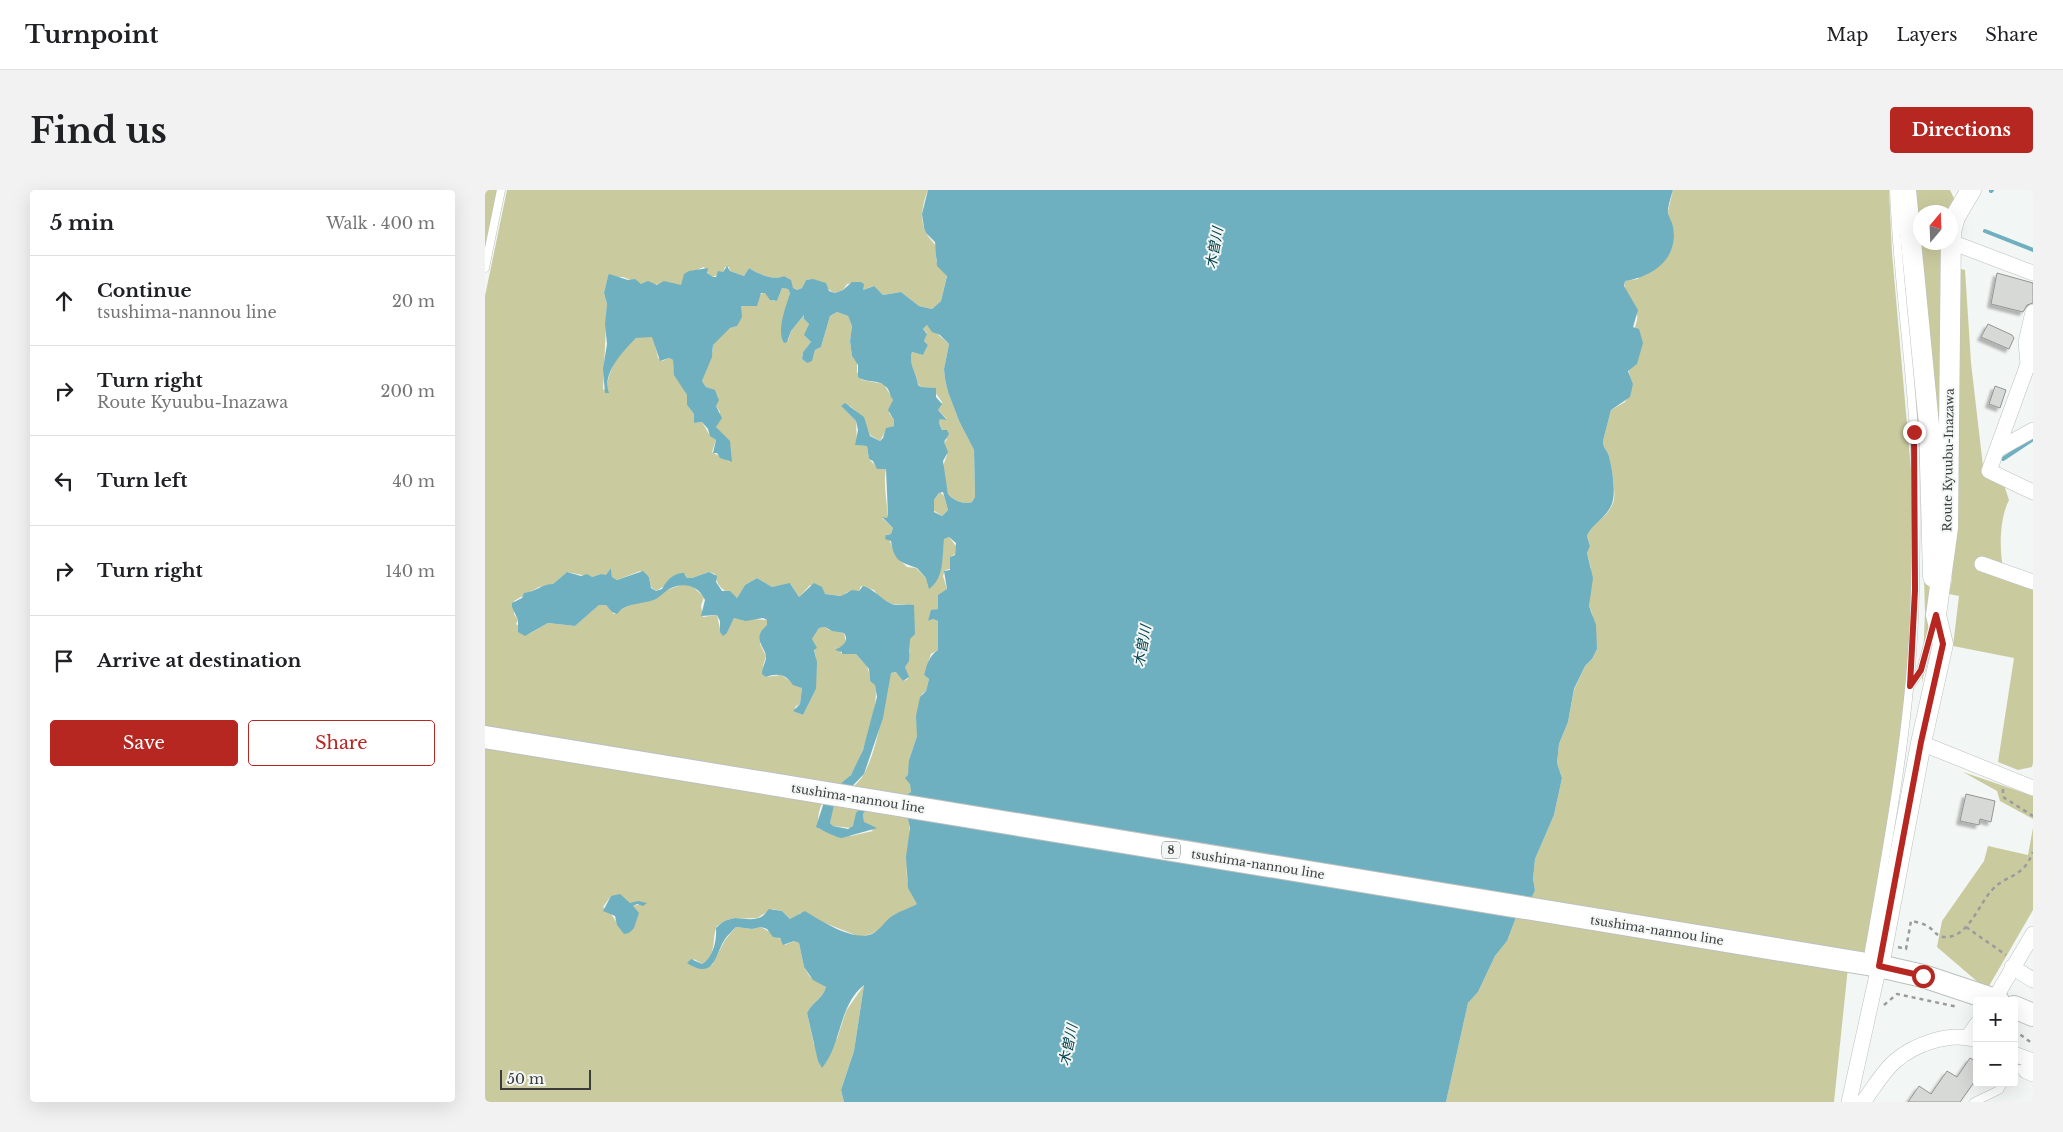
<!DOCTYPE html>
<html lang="en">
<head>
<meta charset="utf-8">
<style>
	body { margin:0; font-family:"Libre Baskerville","Noto Sans JP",serif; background:#f2f2f2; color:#202124 }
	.controls { position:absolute; right:15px; bottom:15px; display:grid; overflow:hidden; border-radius:5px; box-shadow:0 5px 20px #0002 }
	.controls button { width:45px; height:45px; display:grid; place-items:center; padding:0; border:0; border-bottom:1px solid #e0e0e0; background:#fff; color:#202124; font:25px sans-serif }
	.compass { position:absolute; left:1428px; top:15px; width:45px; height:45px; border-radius:50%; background:#fff; box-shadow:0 5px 20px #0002; rotate:19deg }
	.scale { position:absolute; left:15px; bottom:12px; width:91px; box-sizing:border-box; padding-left:5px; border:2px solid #3b3d3c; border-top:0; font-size:14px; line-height:18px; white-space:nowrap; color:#3b3d3c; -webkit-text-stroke:4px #f2f6f4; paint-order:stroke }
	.stop { position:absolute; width:15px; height:15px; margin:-11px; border:4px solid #b62722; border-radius:50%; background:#fff }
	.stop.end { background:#b62722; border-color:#fff; box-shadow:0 1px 5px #0008 }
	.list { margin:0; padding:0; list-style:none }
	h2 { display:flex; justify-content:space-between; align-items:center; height:65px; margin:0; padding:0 20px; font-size:21px }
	h2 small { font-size:16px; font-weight:400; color:#757577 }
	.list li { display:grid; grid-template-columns:32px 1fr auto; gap:15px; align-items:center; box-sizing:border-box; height:90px; padding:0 20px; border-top:1px solid #e0e0e0 }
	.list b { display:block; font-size:19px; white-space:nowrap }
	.list p { margin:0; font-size:16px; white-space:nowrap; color:#757577 }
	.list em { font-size:16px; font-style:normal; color:#757577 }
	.actions { display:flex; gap:10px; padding:15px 20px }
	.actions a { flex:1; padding:11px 0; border:1px solid #b62722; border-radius:5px; text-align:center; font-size:18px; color:#b62722 }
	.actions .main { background:#b62722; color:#fff }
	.icon { flex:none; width:28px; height:28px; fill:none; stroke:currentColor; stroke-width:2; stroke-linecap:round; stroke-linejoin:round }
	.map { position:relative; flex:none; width:1548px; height:912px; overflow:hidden; border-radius:5px }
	header { display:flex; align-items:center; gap:30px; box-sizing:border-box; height:70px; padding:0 25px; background:#fff; border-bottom:1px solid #e0e0e0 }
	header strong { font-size:24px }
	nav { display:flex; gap:28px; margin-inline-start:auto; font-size:18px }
	.intro { display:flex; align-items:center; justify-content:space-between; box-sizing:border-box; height:120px; padding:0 30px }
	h1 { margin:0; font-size:35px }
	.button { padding:12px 22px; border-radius:5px; background:#b62722; color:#fff; font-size:18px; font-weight:700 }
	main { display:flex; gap:30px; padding:0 30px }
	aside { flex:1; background:#fff; border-radius:5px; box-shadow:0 5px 20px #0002 }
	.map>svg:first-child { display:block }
	.green { fill:#caca9f; fill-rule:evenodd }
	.water { fill:#6eb0bf; fill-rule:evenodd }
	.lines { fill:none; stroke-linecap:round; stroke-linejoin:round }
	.stream { stroke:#6eb0bf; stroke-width:4 }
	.building { fill:#d7d9d6; stroke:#939592; filter:url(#shadow) }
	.lane-casing { stroke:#bcc0be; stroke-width:9 }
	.street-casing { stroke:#bcc0be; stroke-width:16 }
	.secondary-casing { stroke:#bcc0be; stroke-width:21 }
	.primary-casing { stroke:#bcc0be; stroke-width:24 }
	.path { stroke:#999c9b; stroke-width:2.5; stroke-dasharray:4 4; stroke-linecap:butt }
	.lane { stroke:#fff; stroke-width:8 }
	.street { stroke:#fff; stroke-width:15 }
	.secondary { stroke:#fff; stroke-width:20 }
	.primary { stroke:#fff; stroke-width:22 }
	.route { stroke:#b62722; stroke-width:6 }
	.labels { text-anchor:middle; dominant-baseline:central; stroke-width:4; stroke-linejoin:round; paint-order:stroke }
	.shield { fill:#f2f6f4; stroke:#727473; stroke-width:1 }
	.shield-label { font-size:11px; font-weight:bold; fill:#3b3d3c }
	.street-label { font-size:12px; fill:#3b3d3c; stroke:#f2f6f4 }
	.water-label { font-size:14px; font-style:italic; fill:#074550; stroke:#f2f6f4 }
</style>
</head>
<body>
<header>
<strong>Turnpoint</strong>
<nav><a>Map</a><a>Layers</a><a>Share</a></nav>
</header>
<div class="intro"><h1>Find us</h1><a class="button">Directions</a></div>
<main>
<aside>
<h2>5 min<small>Walk · 400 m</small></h2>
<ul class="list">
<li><svg class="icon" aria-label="ahead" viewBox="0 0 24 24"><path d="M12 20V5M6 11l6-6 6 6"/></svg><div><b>Continue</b><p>tsushima-nannou line</p></div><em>20 m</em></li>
<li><svg class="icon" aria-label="right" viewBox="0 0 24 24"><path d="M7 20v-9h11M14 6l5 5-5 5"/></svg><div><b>Turn right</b><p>Route Kyuubu-Inazawa</p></div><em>200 m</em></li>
<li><svg class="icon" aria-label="left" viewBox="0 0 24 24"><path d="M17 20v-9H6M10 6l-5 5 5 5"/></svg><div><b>Turn left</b></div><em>40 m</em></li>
<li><svg class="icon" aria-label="right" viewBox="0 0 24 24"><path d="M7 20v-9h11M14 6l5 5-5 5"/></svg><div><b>Turn right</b></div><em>140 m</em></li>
<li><svg class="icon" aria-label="arrive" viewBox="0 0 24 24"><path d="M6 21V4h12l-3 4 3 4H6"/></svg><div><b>Arrive at destination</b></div></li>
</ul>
<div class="actions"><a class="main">Save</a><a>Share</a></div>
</aside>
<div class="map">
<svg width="1548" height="912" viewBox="0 0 1548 912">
	<defs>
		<filter id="shadow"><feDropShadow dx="-3.5" dy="3.5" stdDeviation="1" flood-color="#0004"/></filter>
	</defs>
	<rect width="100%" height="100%" fill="#f2f6f4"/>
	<g class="green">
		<polygon points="0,0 12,0 0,58"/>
		<path d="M22 0H443C438 12 434 30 441 43 448 55 455 54 451 71L462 85 456 111 447 119 434 116 416 102 398 105 388 96 378 100 376 92 362 94 358 100 350 103C338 98 336 88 321 90L317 98 312 100 308 98 304 89 299 86C289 91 273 84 264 78L259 86 245 81 244 77H240L238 82 228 87 224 85 219 77 214 79 196 95 156 94 138 87H123L119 103 122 114 118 200 122 198C123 179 138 154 155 146L168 147 173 168 177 171 184 168 188 170 189 181 202 205V215L209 224V233L217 232 224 244 231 250 227 262 245 272V254L231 237 235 222 231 216 233 207 230 201 221 197 217 191 228 161V155C233 147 242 137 252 136L256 116 278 103 280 102 288 111H292L297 98 303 99 305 103 296 139 303 151 306 141 319 125V129L324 134 320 146 326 152 318 162 317 169 322 173 328 167 330 160 336 157 345 126 352 122 363 126 367 136 365 151 367 166 372 173V182L377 190 399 194 408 210 404 223 409 230V236L402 238 395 251 385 245 378 227 365 216 357 217 371 231 372 255 382 256 384 269 394 279H401C398 294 402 312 403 328H397L408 338 406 344H402L410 364 418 373 422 377 431 378 441 388 457 374 458 349 464 347 471 356 470 364 465 367V379L460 380 458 386 462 399 453 411V419L449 420 443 431 448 429 453 431V460L446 464 439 485 444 489 441 501 437 504 432 546 424 570 426 602 414 609 389 610 366 638 348 636 345 633C346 602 367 605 379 584 390 563 395 536 399 513 401 503 401 491 406 483L412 482 418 491 423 489 420 477 425 461 424 449 429 438V415L407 414 394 407 389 400 376 396 374 401 362 402 357 406 340 404 325 395 314 407 306 394 287 397 272 388 260 395 252 408C241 401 232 399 230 384L224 382 207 388H202L200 384 171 401 166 397 164 387 155 381 132 390 127 387 126 378 121 386 116 384 107 387 82 382 68 394 54 397 29 411V424L33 430 31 434 44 444 63 433 90 436 114 415H121L129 424 150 412 169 409 182 400 199 394 207 396 219 407 216 416 218 427 232 425 235 439 242 443 249 428 282 430V435L278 439 275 454 281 466 278 476 281 487 296 485 317 498 315 514 310 517 311 522 318 525 331 499V468L327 449 334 438 340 437 344 440 359 443 361 452 359 456 353 458 357 464H371C380 476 384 473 385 491L390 494C395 514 378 566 367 583 354 604 329 603 334 639L366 646 388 641 379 633 378 624 382 619 422 625C429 644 420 668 422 688 422 696 430 707 433 714L407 726 397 738 386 744 375 747 315 723 311 728 305 729 297 721 287 719 272 728 244 729 232 736C226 748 233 764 217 774L209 769 207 776 217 778 227 775 240 750 251 737 267 739 276 737 294 748 300 755 309 751 314 753 319 777 325 787 341 797C338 809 327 812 322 823L329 855 352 849 361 821 379 795 369 861 356 900 359 912H0V106ZM126 706 145 713H162L147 716 152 729 144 743H139C130 732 131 727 118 717Z"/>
		<path d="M1188 0H1404L1407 63 1426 280 1430 385 1427 489 1385 778 1363 777 1349 912H961L983 813 993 802 1010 766 1022 751 1032 725 1050 700 1048 689 1050 669 1069 625 1077 588 1072 573 1074 554 1083 532 1089 500 1100 476 1107 469 1112 459 1107 423 1104 416 1106 378 1102 363 1105 355 1102 346C1108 332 1121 330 1128 313 1132 303 1126 277 1124 266 1122 260 1118 258 1118 251L1126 220 1140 212 1148 194C1138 176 1147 149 1152 130 1155 114 1136 105 1140 91L1153 89 1184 26 1183 21Z"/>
		<polygon points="1412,0 1438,237 1443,391 1447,420 1445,453 1437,493 1440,423 1437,309"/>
		<polygon points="1431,0 1465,0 1474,19 1466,22 1436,22 1436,52 1463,53 1459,333 1433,58"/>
		<path d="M1476 79 1480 80 1486 173 1499 285 1519 295 1524 310C1515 327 1514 358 1518 377L1548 396V573L1547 577 1533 580 1513 572 1529 468 1468 456 1474 406 1464 404 1467 389 1472 117 1476 103Z"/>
		<path d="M442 135 464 154 459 179 460 189 463 202 474 231 489 260 490 307 487 312C479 315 469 311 463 304L458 276 462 265 459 252 462 250 454 233 455 229H462L453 220 457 212 447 198 436 197 433 194C432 183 423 175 427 162L438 165 443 155 439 151 442 143 438 139Z"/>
		<polygon points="455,302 459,306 463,320 457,326 448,320 449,310"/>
		<polygon points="1478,582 1548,606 1548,629 1515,611 1512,601"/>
		<polygon points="1548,638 1548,720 1504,796 1494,793 1452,757 1457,731 1499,671 1503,656 1543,665"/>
	</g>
	<g class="water">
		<path d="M443 0H1188C1186 6 1184 13 1183 19 1182 25 1187 31 1188 37 1194 69 1167 87 1140 91L1139 96 1153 120 1148 137 1154 139 1158 153 1152 174 1143 181 1148 194 1145 207 1126 220 1118 251C1118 258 1122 260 1124 266 1127 279 1132 304 1126 316 1119 330 1107 334 1102 346L1105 356 1102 363 1108 388 1104 416 1111 435 1112 459 1107 469 1100 476 1089 499 1083 532 1074 554 1072 573 1077 588 1069 625 1050 669 1048 689 1050 700 1045 711 1032 725 1022 751 1010 766 993 802 983 813 961 912H359L356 900 369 861 379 795C353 816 357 854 337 878L333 871 322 823C327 812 338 809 341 797L328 790 319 777 314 753 309 751 298 755 295 748 288 747 282 739 276 737 267 739 251 737C248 740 243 745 240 749 230 764 230 791 202 773L206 769 217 774C228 767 232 751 231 738 249 720 260 734 276 727 280 725 281 722 284 719L297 721 305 729 320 721C336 731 369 752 387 744 396 739 400 731 407 726 415 721 425 718 432 714L423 698 421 667 425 638 422 625 382 619 378 624 379 632 392 638 357 648C352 648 337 640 331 637L341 606 366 585 378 560 392 507 390 495 385 491 384 479 371 464H357V462L350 460C357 456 365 452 359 443L347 441 340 437 334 438 327 449 332 458 329 460 332 472 331 499 318 525 308 521 315 514 317 498 308 495C301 484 292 483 281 487L277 484C277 478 280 474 281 468 282 458 265 449 282 435V430L278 428 261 431 249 428 242 443 238 446 235 442V431L232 425 216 426 220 410C213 394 197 392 184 399 179 402 176 406 171 409 158 415 143 411 132 424L127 422 121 415H114L90 436 63 433 40 446 33 442V430L27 417V413L37 408 39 403C50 402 57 394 68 394L82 382 96 386 102 384 107 387 116 384 121 385 126 378 127 387 132 390 158 381 164 387 166 398 171 401 177 399C182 390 188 383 199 383L202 388H207L224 382 232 386 231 392 237 401H245L252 408 260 395 272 388 287 397 305 393 314 407 329 393 337 397 340 404 356 406 367 400 374 401 378 396C389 399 395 408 405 413 411 417 421 413 429 415L430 444 425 449 424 471 420 477 424 487 418 491 411 482 406 483 398 528 379 584 349 615 345 633 348 636 363 639 368 636 371 623 377 616 414 609 426 602 425 594 420 588 423 585 424 570 432 546 431 526 435 507 441 501 444 489 439 485C442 474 444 466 453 460V431L448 429 443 431 446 420 453 419V405L462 399 459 381 465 380V367L470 365 471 353 464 347 459 349C457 365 460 388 444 399L441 388 432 378C416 372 409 372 406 351L400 349 401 345 406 344 408 338 397 327 402 328 403 325 401 279H392L388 271 384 269 382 256 370 255 373 240 371 231 356 216 360 213 379 227 385 246 395 251 398 248 401 238 409 236V230L403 220 408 210C404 205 405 199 400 196 393 189 380 193 373 187V175L367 166 365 151 367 136 363 126 352 122 345 126 336 157 330 160 327 171 322 173 317 169 318 162 326 152 319 145 324 134 319 129V125L306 141 302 152 299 153C291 140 301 117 305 103L303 99 297 98 292 111 285 110 280 103H276L272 116H256L257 127 252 136 245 138 228 155 227 167 217 191 221 197 230 200 234 210 231 216 237 228 231 237 245 251 247 272 235 268 232 263H228L231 250 225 246 223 239 217 232 209 233V224L202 215V205L189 185 188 170 184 168 175 171 167 147 151 148C139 160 116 184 124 203H120L118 179 122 154 120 134 122 114 119 103 123 86 124 84 143 90 150 89 156 94 163 91 172 95 179 91 196 95 199 84 204 81 223 78 222 83 228 87H231L233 81 238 82 242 76 245 81 259 86 264 78C273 84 289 91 299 86L306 90 308 98 312 100 317 98 321 90 328 89 341 93 344 101 350 103 358 100 367 92H376L379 94 378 100 389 96 398 105 416 102 434 116 447 119 456 111 462 86 452 76 450 52 441 43 439 38 437 24ZM442 135 447 142 455 145 464 154 459 179 460 189 463 202 474 231 489 260 490 307 487 312C479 315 469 311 463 304L458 271 463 262 459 252 464 244 462 240H457L454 233 455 229 462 230 453 220 457 214 451 207V198L436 197 433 195C432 183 423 174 427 162L438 165 443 155 439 151 442 144 438 139ZM458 302 463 320 457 326 449 322V310L454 303Z"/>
		<polygon points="135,704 145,713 153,711 162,713 158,716 152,714 148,716 154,723 149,738 144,743 139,744 132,735 130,726 118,721 126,706"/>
	</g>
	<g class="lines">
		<g class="stream">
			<polyline points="1506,1 1507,0"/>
			<polyline points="1500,41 1548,60"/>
			<polyline points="1518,269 1548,249"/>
			<polyline points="1491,860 1492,860"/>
			<polyline points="1529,872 1533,874"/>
		</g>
	</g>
	<g class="building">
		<polygon points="1512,83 1548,93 1548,113 1542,115 1538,122 1506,114"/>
		<polygon points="1503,134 1527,145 1529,148 1524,159 1496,147"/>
		<polygon points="1510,196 1521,200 1515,218 1504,214"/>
		<polygon points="1481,604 1510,611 1506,632 1495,629 1494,635 1475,631"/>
		<polygon points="1485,868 1492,872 1492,888 1475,912 1423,912 1434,896 1446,904 1462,881 1472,887"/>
	</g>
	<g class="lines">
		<g class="lane-casing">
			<g id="lane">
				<polyline points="0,78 16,0"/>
				<polyline points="1426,495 1436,480 1448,436"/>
				<path d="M1384 761C1405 642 1428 520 1430 399 1431 347 1432 293 1429 241 1424 161 1412 81 1409 0"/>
				<polyline points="1529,878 1541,881"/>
				<polyline points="1489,912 1514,900 1518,893"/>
			</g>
		</g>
		<g class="street-casing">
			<g id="street">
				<polyline points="1466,52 1548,83"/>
				<polyline points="1548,122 1541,152 1543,174 1504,281 1548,302"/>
				<polyline points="1512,260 1548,240"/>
				<polyline points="1497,374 1548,392"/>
				<polyline points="1436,553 1548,598"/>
				<polyline points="1527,777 1548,790"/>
				<polyline points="1513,803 1548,744"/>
				<polyline points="1483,847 1492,834"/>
				<polyline points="1529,864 1548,871"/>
				<polyline points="1541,881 1548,884"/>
				<polyline points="1364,912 1394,776"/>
				<path d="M1378 912C1388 899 1397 883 1409 872 1429 854 1466 841 1492 850"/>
			</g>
		</g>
		<g class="secondary-casing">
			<g id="secondary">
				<polyline points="1421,0 1444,235 1448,387"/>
				<polyline points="1394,776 1436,553 1458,454 1451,425 1463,338 1466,42 1470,27 1486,0"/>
			</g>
		</g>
		<g class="primary-casing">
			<g id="primary">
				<polyline points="0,547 1394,776 1438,786 1513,811"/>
				<polyline points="1529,817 1548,825"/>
			</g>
		</g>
		<g class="path">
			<polyline points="1518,599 1518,607 1548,626"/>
			<polyline points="1481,737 1521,765"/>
			<path d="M1413 757 1421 759 1426 731C1432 732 1440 734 1444 737 1451 742 1452 748 1463 747 1484 745 1494 714 1507 700 1521 684 1538 689 1548 662"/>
			<polyline points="1399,815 1412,804 1473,817"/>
			<polyline points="1529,840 1548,854"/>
		</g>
		<use href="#lane" class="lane"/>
		<use href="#street" class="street"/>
		<use href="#secondary" class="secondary"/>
		<use href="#primary" class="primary"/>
	</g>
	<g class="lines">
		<polyline class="route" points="1429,242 1430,400 1425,496 1436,480 1451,425 1458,454 1436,552 1394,776 1438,786"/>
	</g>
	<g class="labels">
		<rect class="shield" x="677" y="651.5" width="18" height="17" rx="4"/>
		<g class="shield-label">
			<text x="686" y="660">8</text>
		</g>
		<g class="street-label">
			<text transform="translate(1463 270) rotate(-89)">Route Kyuubu-Inazawa</text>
			<text transform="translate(373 608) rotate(9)">tsushima-nannou line</text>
			<text transform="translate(773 674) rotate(9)">tsushima-nannou line</text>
			<text transform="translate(1172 740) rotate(9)">tsushima-nannou line</text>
		</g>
		<g class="water-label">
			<text transform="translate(729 58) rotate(-80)">木曽川</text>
			<text transform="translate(657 456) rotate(-80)">木曽川</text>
			<text transform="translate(583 855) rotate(-78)">木曽川</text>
		</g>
	</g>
</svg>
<div class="controls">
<button>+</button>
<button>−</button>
</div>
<svg class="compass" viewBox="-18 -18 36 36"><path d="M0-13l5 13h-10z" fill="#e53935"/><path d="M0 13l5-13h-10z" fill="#757577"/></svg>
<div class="scale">50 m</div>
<div class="stop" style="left:1438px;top:786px"></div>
<div class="stop end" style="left:1429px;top:242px"></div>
</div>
</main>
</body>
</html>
